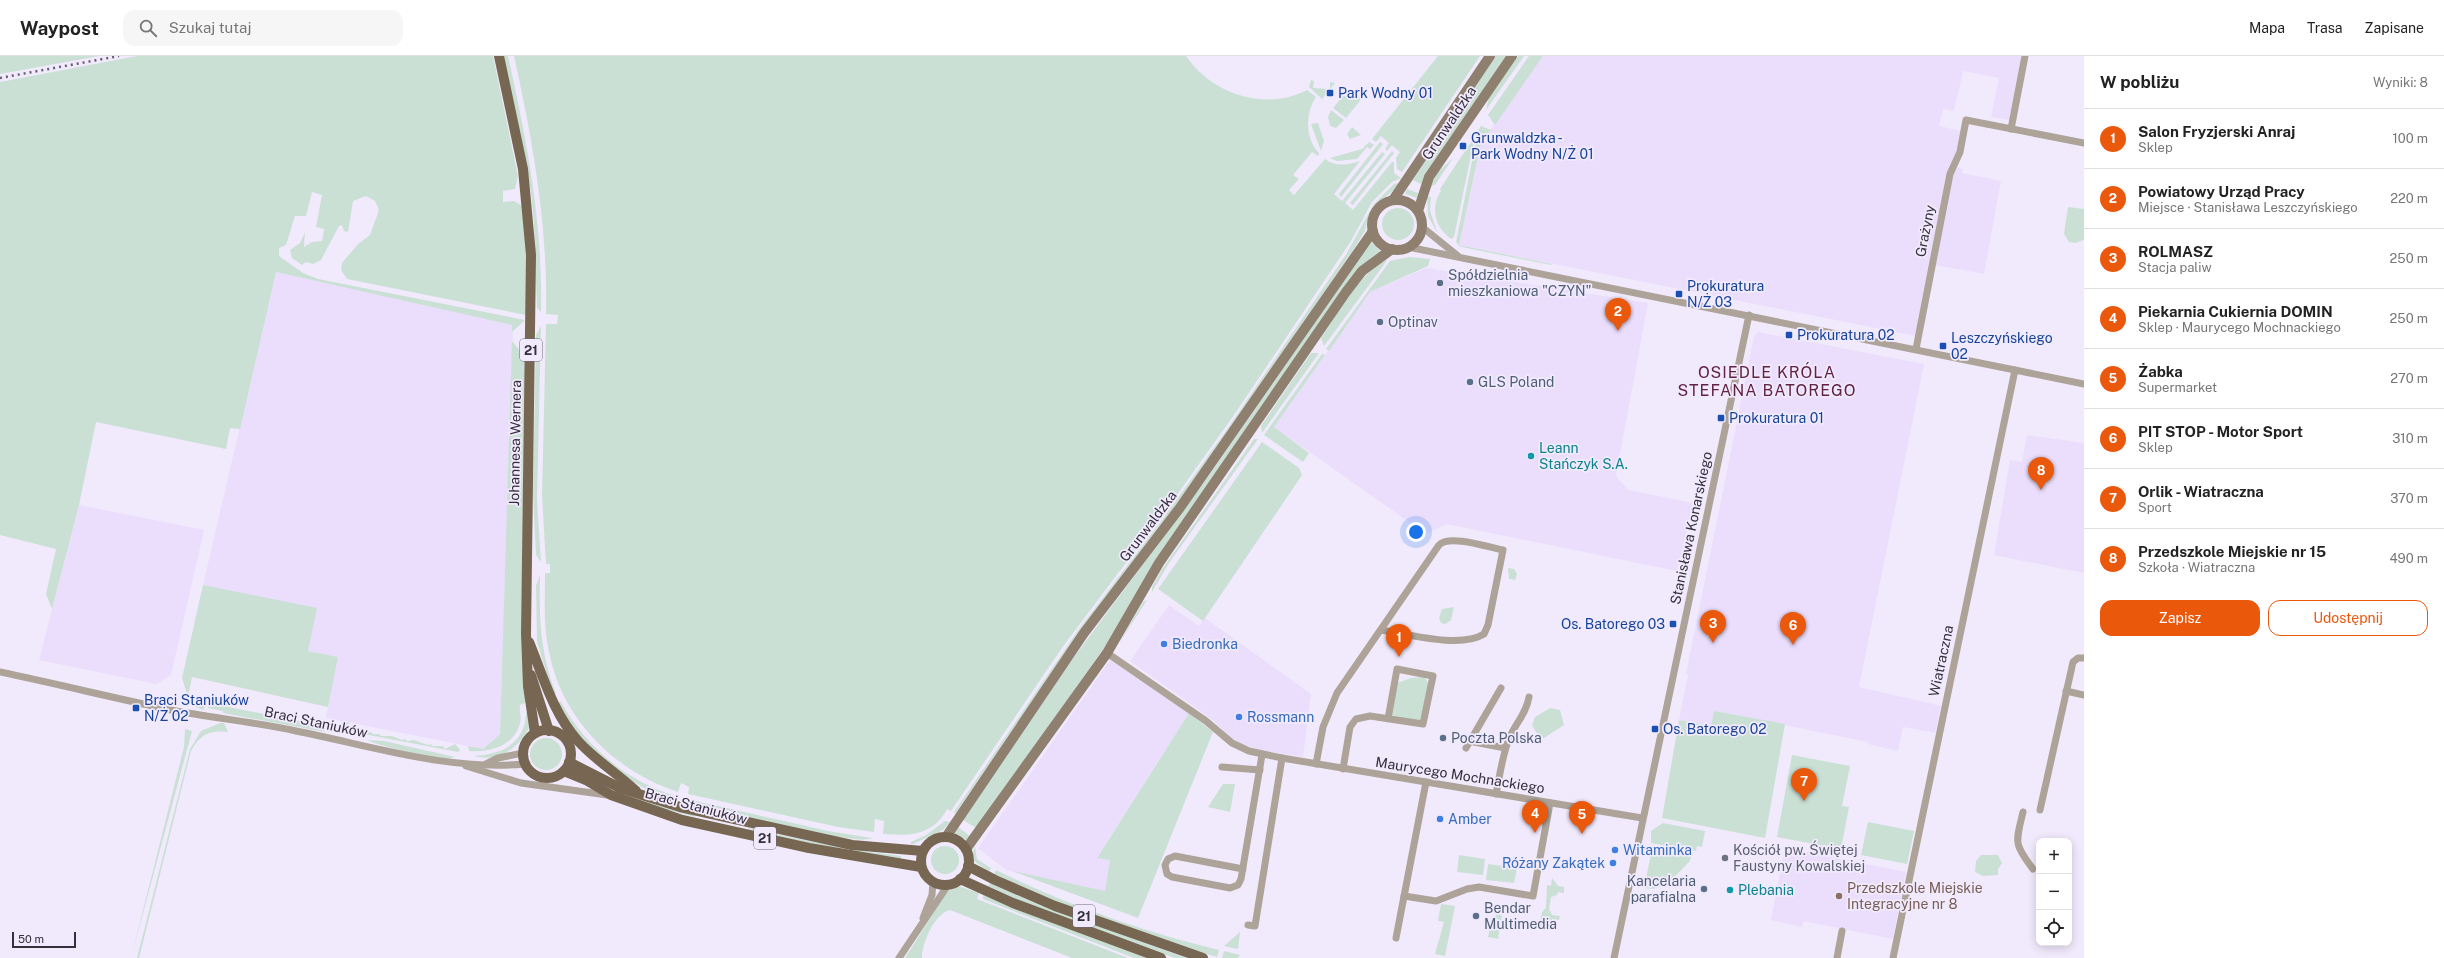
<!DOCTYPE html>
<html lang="pl">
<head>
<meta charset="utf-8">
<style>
	body { margin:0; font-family:"Public Sans",sans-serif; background:#f6f6f6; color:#222 }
	.controls { position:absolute; right:12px; bottom:12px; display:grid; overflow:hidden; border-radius:8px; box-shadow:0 2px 10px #0003 }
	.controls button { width:36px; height:36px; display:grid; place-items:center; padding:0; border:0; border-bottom:1px solid #e0e0e0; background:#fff; color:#222; font:20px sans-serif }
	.scale { position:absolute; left:12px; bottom:10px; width:64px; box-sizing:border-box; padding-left:4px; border:2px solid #342f3b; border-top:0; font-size:11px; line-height:14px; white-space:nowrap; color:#342f3b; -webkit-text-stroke:3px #f1eafd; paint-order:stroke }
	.you { position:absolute; left:1416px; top:476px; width:14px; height:14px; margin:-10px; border:3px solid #fff; border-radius:50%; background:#1a73e8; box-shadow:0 0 0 6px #1a73e833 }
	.badge { display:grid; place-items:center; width:26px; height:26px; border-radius:50%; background:#ea580c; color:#fff; font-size:13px; font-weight:700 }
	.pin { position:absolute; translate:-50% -33px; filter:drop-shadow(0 1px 2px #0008) }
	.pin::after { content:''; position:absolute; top:21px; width:14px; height:12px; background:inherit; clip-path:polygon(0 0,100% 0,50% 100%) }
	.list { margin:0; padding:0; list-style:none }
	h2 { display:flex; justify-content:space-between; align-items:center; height:52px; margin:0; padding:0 16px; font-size:17px }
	h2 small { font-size:13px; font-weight:400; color:#767676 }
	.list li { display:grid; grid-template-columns:26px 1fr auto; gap:12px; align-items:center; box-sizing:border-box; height:60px; padding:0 16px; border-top:1px solid #e0e0e0 }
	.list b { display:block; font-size:15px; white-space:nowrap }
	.list p { margin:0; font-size:13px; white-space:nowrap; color:#767676 }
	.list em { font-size:13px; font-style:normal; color:#767676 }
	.actions { display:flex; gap:8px; padding:12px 16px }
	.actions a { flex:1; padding:9px 0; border:1px solid #ea580c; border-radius:12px; text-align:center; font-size:14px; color:#ea580c }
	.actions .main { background:#ea580c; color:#fff }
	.icon { flex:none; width:22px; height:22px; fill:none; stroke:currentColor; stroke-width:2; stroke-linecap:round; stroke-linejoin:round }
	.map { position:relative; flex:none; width:2084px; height:902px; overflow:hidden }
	header { display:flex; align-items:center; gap:24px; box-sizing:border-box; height:56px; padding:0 20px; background:#fff; border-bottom:1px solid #e0e0e0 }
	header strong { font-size:19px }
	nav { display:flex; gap:22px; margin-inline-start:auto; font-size:14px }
	.search { width:280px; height:36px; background:#f6f6f6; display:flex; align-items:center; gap:10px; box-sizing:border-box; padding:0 14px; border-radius:12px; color:#767676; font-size:15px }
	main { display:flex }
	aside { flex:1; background:#fff }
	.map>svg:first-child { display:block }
	.built { fill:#eadefc }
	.green { fill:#cae0d4 }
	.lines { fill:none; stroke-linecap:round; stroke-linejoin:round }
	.street { stroke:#ada398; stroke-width:7 }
	.secondary { stroke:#8e7f6f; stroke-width:10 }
	.primary { stroke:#776652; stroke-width:10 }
	.rail { stroke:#645f6d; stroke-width:2.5; stroke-dasharray:2 4; stroke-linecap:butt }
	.transit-dot { fill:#1a4fb4; stroke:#f1eafd; stroke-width:1.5 }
	.service-dot { fill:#5c6f8a; stroke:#f1eafd; stroke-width:1.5 }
	.culture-dot { fill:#0f9aa8; stroke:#f1eafd; stroke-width:1.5 }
	.shop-dot { fill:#3f7fe0; stroke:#f1eafd; stroke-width:1.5 }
	.worship-dot { fill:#6b7280; stroke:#f1eafd; stroke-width:1.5 }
	.education-dot { fill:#8d6e63; stroke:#f1eafd; stroke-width:1.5 }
	.labels { text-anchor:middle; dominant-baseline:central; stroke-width:3.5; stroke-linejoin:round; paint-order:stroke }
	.shield { fill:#f1eafd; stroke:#6d6775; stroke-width:1 }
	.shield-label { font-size:13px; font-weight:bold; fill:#342f3b }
	.transit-label { font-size:14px; fill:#164399; stroke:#f1eafd; text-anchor:start }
	.street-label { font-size:14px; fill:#342f3b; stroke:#f1eafd }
	.service-label { font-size:14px; fill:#4e5e75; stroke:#f1eafd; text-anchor:start }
	.culture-label { font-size:14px; fill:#0d838f; stroke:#f1eafd; text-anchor:start }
	.shop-label { font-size:14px; fill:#366cbe; stroke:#f1eafd; text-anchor:start }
	.worship-label { font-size:14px; fill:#5b616d; stroke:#f1eafd; text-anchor:start }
	.education-label { font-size:14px; fill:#785e54; stroke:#f1eafd; text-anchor:start }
	.quarter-label { font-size:16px; letter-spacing:1px; fill:#612244; stroke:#f1eafd }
</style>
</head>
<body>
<header>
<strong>Waypost</strong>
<div class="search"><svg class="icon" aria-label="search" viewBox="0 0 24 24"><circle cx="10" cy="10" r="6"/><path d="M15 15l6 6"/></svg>Szukaj tutaj</div>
<nav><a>Mapa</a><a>Trasa</a><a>Zapisane</a></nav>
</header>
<main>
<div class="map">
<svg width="2084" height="902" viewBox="0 0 2084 902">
	<rect width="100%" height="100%" fill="#f1eafd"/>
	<g class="built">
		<polygon points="1543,0 2021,0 2021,4 2010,64 1991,61 1999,22 1964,15 1964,11 1954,55 1943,53 1939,70 1961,75 1957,98 1950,110 1916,280 1459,189 1481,87"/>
		<polygon points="1954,111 1963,113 1962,117 2001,125 1984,218 1935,209"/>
		<polygon points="1426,212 1648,247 1616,420 1628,434 1693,447 1677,515 1446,468 1426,478 1274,371 1370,236"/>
		<polygon points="276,216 513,269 500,678 483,693 326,662 337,601 308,595 203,529"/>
		<polygon points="1758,276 1924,308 1859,631 1941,650 1935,677 1903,671 1898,695 1868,688 1868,686 1715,655 1711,670 1679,664 1688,619 1686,618 1754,281"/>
		<polygon points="2027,379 2084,387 2084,517 1994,499 2010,404 2022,406"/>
		<polygon points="79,449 204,474 171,619 156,628 39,604"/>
		<polygon points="1169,549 1199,570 1205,562 1311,638 1303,701 1259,694 1242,688 1230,681 1214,665 1130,605"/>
		<polygon points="1110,604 1189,657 1097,801 1110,804 1105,836 1006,814 978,792"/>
		<polygon points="1785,792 1906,816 1893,883 1804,865 1802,871 1771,864"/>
	</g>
	<g class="green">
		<polygon points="0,0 99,0 0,18"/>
		<polygon points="137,0 493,0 518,120 515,133 503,135 503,146 514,145 522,150 526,188 526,259 347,223 341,214 342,207 358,188 370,179 379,154 375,145 366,140 353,145 348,176 344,175 342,169 339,170 321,204 313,208 306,206 302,209 292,202 290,194 300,187 305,176 304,191 312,186 322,185 324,173 316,171 322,139 312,136 306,160 295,160 286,189 279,192 279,200 303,217 318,223 525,264 512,276 512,269 276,216 240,373 230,372 226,393 96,366 79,449 52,553 46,538 56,493 0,479 0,26"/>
		<path d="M503 0H508C527 85 543 168 541 256L537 252 534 168 531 136 523 90Z"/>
		<path d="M514 0H1186C1212 38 1265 56 1307 34L1316 41C1305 57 1305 83 1319 97L1318 100 1312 96 1293 119 1299 123 1289 134 1294 139 1325 103C1335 111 1348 109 1360 105L1334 138 1342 145 1382 96 1385 98 1345 147 1353 154 1392 106H1394V117L1401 122 1392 126 1372 146 1351 185 1234 359 1174 443 1064 589 951 755 947 753C933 780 909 780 883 778L884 765 875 763 874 776 838 771 688 738 689 731 681 727 678 736C614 715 562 663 549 596 543 570 545 543 545 517H550V508H546L542 439 546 268H557L558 259 546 258C548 170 533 86 514 0Z"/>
		<polygon points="1438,0 1480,0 1402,116 1397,113 1396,102 1400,96 1392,89 1387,95 1385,93 1389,87 1381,80 1376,86 1372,83"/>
		<polygon points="1495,0 1506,0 1421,128 1413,124"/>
		<polygon points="1518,0 1524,0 1486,54 1489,41"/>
		<polygon points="1529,0 1543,0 1495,69 1488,59"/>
		<polygon points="1311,24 1314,25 1313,32 1330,33 1330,26 1335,27 1322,43 1309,31"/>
		<polygon points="1343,40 1363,41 1346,62 1333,52"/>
		<polygon points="1331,54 1344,64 1336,72 1330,70 1328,61"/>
		<polygon points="1318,67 1324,85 1321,95 1311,68"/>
		<polygon points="1481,70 1491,74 1481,87 1459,189 1552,208 1551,209 1471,193 1459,190 1456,186 1478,75"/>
		<polygon points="1352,71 1361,79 1350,83 1347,78"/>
		<path d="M1475 80 1454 181 1451 183C1435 171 1430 152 1441 135L1440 133Z"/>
		<polygon points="1369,86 1374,89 1370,93 1367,91 1357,103 1337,105 1330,102 1362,93"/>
		<polygon points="1380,86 1383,88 1341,141 1339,138"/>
		<polygon points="1392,95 1394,97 1353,149 1350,147"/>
		<polygon points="1453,102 1435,129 1430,130 1438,116"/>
		<polygon points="1399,127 1393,135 1373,150 1369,157 1365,175 1351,197 1187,434 1069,591 955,758 954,756 1079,573 1162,464 1228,372 1347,197 1373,149 1394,128"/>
		<polygon points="1407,133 1418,137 1417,142 1405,138"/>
		<polygon points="1427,140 1431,141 1430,155 1438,178 1428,160"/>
		<polygon points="2068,151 2084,153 2084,184 2075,187 2069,186 2064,178"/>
		<circle cx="1398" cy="168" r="16"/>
		<polygon points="1371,186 1381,196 1361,210 1108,586 976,772 963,764 1066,612 1210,418"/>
		<polygon points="1409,201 1430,203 1428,210 1370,236 1329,295 1326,293 1390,205"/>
		<path d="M1387 204 1383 210 1324 290 1321 282C1336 261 1363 211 1387 204Z"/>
		<polygon points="541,270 537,444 541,506 536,499 533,438 536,279"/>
		<path d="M512 285 526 302 521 577 522 608 527 646 520 649C519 655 522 661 520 667 514 690 490 697 469 695L468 690 483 693 500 678Z"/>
		<polygon points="1311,297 1319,297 1262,377 1261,370"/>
		<polygon points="1322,298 1325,299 1274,371 1309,397 1303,406 1264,379"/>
		<polygon points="1254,383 1258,383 1169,507 1152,536 1152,531 1163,512"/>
		<polygon points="1262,386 1299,412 1302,419 1203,565 1158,533"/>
		<polygon points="1508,512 1514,513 1517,518 1515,524 1509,523"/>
		<path d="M540 519C539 560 540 598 556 637L553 639 537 585 536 530Z"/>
		<polygon points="203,529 317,552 308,595 338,601 328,651 192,621 188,641 182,622"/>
		<polygon points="1147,544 1118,589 1143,546"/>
		<polygon points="1454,551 1451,564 1445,568 1441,567 1439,562 1442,553"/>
		<polygon points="1424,621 1429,628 1421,663 1419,665 1393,661 1391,656 1397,627 1411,622"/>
		<polygon points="191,645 205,647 204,654 196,651"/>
		<path d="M556 646H561C586 691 625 724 675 740 657 748 596 701 584 687 574 674 565 660 556 646Z"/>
		<polygon points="208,647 315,668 325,676 223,657 223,655 208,652"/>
		<polygon points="1550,652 1560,654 1564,669 1544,682 1539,681 1532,669 1535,661"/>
		<path d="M527 655 530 670C520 691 499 707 474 700 496 698 516 693 524 670 526 665 525 660 527 655Z"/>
		<polygon points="1714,655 1785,668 1765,782 1662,762 1679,664 1711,670"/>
		<polygon points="1189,657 1213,676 1138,862 1012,815 1105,835 1110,804 1097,802"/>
		<polygon points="346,666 350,667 345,671 347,673 350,672 351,674 354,673 355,675 371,676 373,678 379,678 381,680 392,680 402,684 405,683 407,685 414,684 428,689 431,688 432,690 443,690 445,693 455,688 460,694 458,696 337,673 339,668"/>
		<path d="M220 667H224L228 676C210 674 200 678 191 695L139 902H137L190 693 201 675Z"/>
		<polygon points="185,673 192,675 131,902 184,691"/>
		<circle cx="546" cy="698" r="16"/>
		<path d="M367 684 384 685 455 701C444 707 379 690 367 684Z"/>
		<polygon points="1792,699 1850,710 1842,750 1849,751 1841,793 1777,781"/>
		<polygon points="1223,728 1235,728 1230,756 1208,751"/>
		<polygon points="621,737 694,759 695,761 650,749"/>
		<path d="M687 743 828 775 872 782C860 791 716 755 693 749Z"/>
		<polygon points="945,765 950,766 943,774 911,789 911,786 926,779"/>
		<polygon points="1868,766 1914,775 1907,808 1861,799"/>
		<polygon points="1663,767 1705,775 1702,791 1697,790 1696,795 1651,787 1651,775"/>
		<polygon points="958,771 970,780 966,784 955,777"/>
		<polygon points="748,772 847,793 901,800 901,803 843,795 748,773"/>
		<circle cx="945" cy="804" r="14"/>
		<polygon points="975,790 977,803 991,812 989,816 974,805 973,796"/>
		<path d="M1652 793 1691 800 1690 805C1677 818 1664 837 1644 832Z"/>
		<polygon points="1459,799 1485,803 1483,819 1457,816"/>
		<polygon points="1981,799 1998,799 2002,807 1998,813 1998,819 1983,820 1975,816 1976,805"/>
		<polygon points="1488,808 1517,812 1514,827 1486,824"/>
		<path d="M996 814C1064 848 1145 876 1219 894L1217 901C1141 879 1065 851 994 818Z"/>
		<polygon points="1552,822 1558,830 1564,831 1564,837 1558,836 1557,839 1551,841 1549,853 1552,859 1560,860 1559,864 1552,863 1550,872 1539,870 1542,856 1546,852 1547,829 1551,830"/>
		<polygon points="990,827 1030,845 1186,902 1175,902 1030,849 988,830"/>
		<path d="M958 830 979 837 977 843 1128 902H1072L950 854C934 858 922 887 922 902H905L947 836Z"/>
		<polygon points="983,839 1146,902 1134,902 983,843"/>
		<polygon points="1441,848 1455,850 1445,900 1435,898 1444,866 1438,865"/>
		<polygon points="1499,858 1502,860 1498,883 1488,881 1492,861"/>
		<polygon points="1240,876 1238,893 1224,890"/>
		<polygon points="1224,895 1240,899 1238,902 1222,902"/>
	</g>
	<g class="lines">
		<g class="street">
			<polyline points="2011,73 2025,0"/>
			<polyline points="1422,171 1458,200"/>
			<polyline points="1408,191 2084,328"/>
			<polyline points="1916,293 1950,118 1960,96 1966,64 2084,87"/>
			<polyline points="1107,597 1206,665 1232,687 1249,695 1282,702 1642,762"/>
			<path d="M0 616C57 628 114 642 171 654 212 662 255 666 296 675 372 690 447 715 525 708"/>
			<polyline points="2066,635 2084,639"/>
			<polyline points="1469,685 1505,692"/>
			<polyline points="1466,692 1501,632"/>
			<polyline points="486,708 498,702 523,697"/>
			<path d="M1316 708 1323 671 1337 637 1439 489C1449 478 1488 491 1503 494L1488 569 1484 578C1460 593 1408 578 1381 574"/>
			<polyline points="466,710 521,727 607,739"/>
			<polyline points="1222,711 1260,714"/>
			<polyline points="1343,713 1350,671 1356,663 1370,660 1423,668 1433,620 1397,613 1388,663"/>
			<path d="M1496 738C1500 719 1502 700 1509 683 1515 667 1526 659 1529 641"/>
			<polyline points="2040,754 2073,606 2078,602 2084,602"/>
			<path d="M2023 756C2016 786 2013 787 2033 813"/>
			<polyline points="1243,813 1175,800 1168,803 1165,809 1167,818 1172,821 1230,832 1238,829 1241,823 1262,699"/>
			<polyline points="1404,840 1436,845 1467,833 1479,831 1533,840 1550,747"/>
			<polyline points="923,862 932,839 933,826"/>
			<polyline points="1248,869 1255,870 1282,702"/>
			<polyline points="1396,882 1426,726"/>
			<polyline points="899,902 948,829"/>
			<polyline points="1614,902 1749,259"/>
			<polyline points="1837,902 1842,875"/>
			<polyline points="1893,902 2015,314"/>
		</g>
		<g class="secondary">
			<polyline points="1393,144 1490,0"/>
			<circle cx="1397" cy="169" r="25"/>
			<polyline points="1418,155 1429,121 1512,0"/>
			<polyline points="946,781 1084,577 1179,453 1373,175"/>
			<polyline points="966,793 1107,597 1159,507 1346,236 1362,215 1392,193"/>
		</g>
		<g class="primary">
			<polyline points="499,0 523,113 531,199 526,578 528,630 535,677"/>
			<path d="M529 586C543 620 553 657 578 685 595 704 617 717 636 735"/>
			<polyline points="531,619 549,675"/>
			<circle cx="547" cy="698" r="24"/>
			<polyline points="569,706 620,732 680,751 852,789 923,795"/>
			<polyline points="564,715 586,724 611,739 682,764 809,792 921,811"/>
			<circle cx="945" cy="805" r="24"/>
			<polyline points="968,810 995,824 1055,850 1203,902"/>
			<polyline points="960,823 1013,847 1161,902"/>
		</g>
		<polyline class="rail" points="0,22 119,0"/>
	</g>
	<g class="transit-dot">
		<rect x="1326" y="33" width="8" height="8" rx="2"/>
		<rect x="1459" y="86" width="8" height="8" rx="2"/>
		<rect x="1675" y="234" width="8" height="8" rx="2"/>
		<rect x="1785" y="275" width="8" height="8" rx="2"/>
		<rect x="1939" y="286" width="8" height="8" rx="2"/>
		<rect x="1717" y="358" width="8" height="8" rx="2"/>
		<rect x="1669" y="564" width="8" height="8" rx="2"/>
		<rect x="132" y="648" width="8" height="8" rx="2"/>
		<rect x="1651" y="669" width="8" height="8" rx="2"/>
	</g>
	<g class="service-dot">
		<circle cx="1440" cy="227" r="4"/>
		<circle cx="1380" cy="266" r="4"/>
		<circle cx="1470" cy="326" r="4"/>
		<circle cx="1443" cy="682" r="4"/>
		<circle cx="1704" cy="833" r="4"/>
		<circle cx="1476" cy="860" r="4"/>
	</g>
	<g class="culture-dot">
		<circle cx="1531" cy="400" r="4"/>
		<circle cx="1730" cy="834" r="4"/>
	</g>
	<g class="shop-dot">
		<circle cx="1164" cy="588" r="4"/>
		<circle cx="1239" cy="661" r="4"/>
		<circle cx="1440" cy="763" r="4"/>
		<circle cx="1615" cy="794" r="4"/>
		<circle cx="1613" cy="807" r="4"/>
	</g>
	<circle class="worship-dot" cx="1725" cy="802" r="4"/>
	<circle class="education-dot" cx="1839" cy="840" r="4"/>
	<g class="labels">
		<g class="shield">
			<rect x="520" y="283" width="22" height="22" rx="3"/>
			<rect x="754" y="771" width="22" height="22" rx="3"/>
			<rect x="1073" y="849" width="22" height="22" rx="3"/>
		</g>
		<g class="shield-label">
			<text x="531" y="294">21</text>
			<text x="765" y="782">21</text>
			<text x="1084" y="860">21</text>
		</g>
		<g class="transit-label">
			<text x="1338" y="37">Park Wodny 01</text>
			<text x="1471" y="82">Grunwaldzka -<tspan x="1471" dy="16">Park Wodny N/Ż 01</tspan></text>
			<text x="1687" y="230">Prokuratura<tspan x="1687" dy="16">N/Ż 03</tspan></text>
			<text x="1797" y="279">Prokuratura 02</text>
			<text x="1951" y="282">Leszczyńskiego<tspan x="1951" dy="16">02</tspan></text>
			<text x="1729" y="362">Prokuratura 01</text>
			<text x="1665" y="568" text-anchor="end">Os. Batorego 03</text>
			<text x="144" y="644">Braci Staniuków<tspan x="144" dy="16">N/Ż 02</tspan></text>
			<text x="1663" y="673">Os. Batorego 02</text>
		</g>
		<g class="street-label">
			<text transform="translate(1449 67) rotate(-56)">Grunwaldzka</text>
			<text transform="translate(1925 175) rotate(-79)">Grażyny</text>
			<text transform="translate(515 387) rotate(-89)">Johannesa Wernera</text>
			<text transform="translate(1148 470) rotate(-53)">Grunwaldzka</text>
			<text transform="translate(1691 472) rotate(-78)">Stanisława Konarskiego</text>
			<text transform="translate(1941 605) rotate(-78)">Wiatraczna</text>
			<text transform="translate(316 666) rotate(12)">Braci Staniuków</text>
			<text transform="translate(1460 719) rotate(9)">Maurycego Mochnackiego</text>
			<text transform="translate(696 750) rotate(15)">Braci Staniuków</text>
		</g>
		<g class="service-label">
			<text x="1448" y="219">Spółdzielnia<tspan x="1448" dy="16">mieszkaniowa "CZYN"</tspan></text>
			<text x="1388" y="266">Optinav</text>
			<text x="1478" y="326">GLS Poland</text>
			<text x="1451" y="682">Poczta Polska</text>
			<text x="1696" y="825" text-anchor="end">Kancelaria<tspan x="1696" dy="16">parafialna</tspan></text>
			<text x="1484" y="852">Bendar<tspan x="1484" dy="16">Multimedia</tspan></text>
		</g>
		<g class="culture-label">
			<text x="1539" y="392">Leann<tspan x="1539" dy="16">Stańczyk S.A.</tspan></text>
			<text x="1738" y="834">Plebania</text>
		</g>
		<g class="shop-label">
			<text x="1172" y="588">Biedronka</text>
			<text x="1247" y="661">Rossmann</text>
			<text x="1448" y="763">Amber</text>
			<text x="1623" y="794">Witaminka</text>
			<text x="1605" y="807" text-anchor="end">Różany Zakątek</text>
		</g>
		<g class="worship-label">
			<text x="1733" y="794">Kościół pw. Świętej<tspan x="1733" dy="16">Faustyny Kowalskiej</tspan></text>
		</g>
		<g class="education-label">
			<text x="1847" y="832">Przedszkole Miejskie<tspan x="1847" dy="16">Integracyjne nr 8</tspan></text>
		</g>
		<g class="quarter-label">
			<text x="1767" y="316">OSIEDLE KRÓLA<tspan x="1767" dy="18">STEFANA BATOREGO</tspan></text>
		</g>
	</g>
</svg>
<div class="controls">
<button>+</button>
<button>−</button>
<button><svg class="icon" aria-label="locate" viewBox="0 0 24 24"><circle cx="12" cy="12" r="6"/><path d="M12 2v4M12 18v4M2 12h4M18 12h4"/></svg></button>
</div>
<div class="scale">50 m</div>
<div class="you"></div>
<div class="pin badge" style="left:1399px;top:601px">1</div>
<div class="pin badge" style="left:1618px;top:275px">2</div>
<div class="pin badge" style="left:1713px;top:587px">3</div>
<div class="pin badge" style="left:1535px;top:777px">4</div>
<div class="pin badge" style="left:1582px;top:778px">5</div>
<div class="pin badge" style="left:1793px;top:589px">6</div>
<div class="pin badge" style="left:1804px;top:745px">7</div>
<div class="pin badge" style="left:2041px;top:434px">8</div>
</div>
<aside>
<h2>W pobliżu<small>Wyniki: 8</small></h2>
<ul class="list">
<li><span class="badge">1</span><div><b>Salon Fryzjerski Anraj</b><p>Sklep</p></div><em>100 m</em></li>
<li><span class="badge">2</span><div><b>Powiatowy Urząd Pracy</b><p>Miejsce · Stanisława Leszczyńskiego</p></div><em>220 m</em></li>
<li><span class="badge">3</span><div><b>ROLMASZ</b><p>Stacja paliw</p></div><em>250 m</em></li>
<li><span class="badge">4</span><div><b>Piekarnia Cukiernia DOMIN</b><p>Sklep · Maurycego Mochnackiego</p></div><em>250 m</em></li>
<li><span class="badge">5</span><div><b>Żabka</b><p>Supermarket</p></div><em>270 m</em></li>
<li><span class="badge">6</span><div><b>PIT STOP - Motor Sport</b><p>Sklep</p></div><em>310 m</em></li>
<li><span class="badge">7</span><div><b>Orlik - Wiatraczna</b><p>Sport</p></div><em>370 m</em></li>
<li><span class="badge">8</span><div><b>Przedszkole Miejskie nr 15</b><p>Szkoła · Wiatraczna</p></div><em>490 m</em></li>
</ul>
<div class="actions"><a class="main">Zapisz</a><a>Udostępnij</a></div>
</aside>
</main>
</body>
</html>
